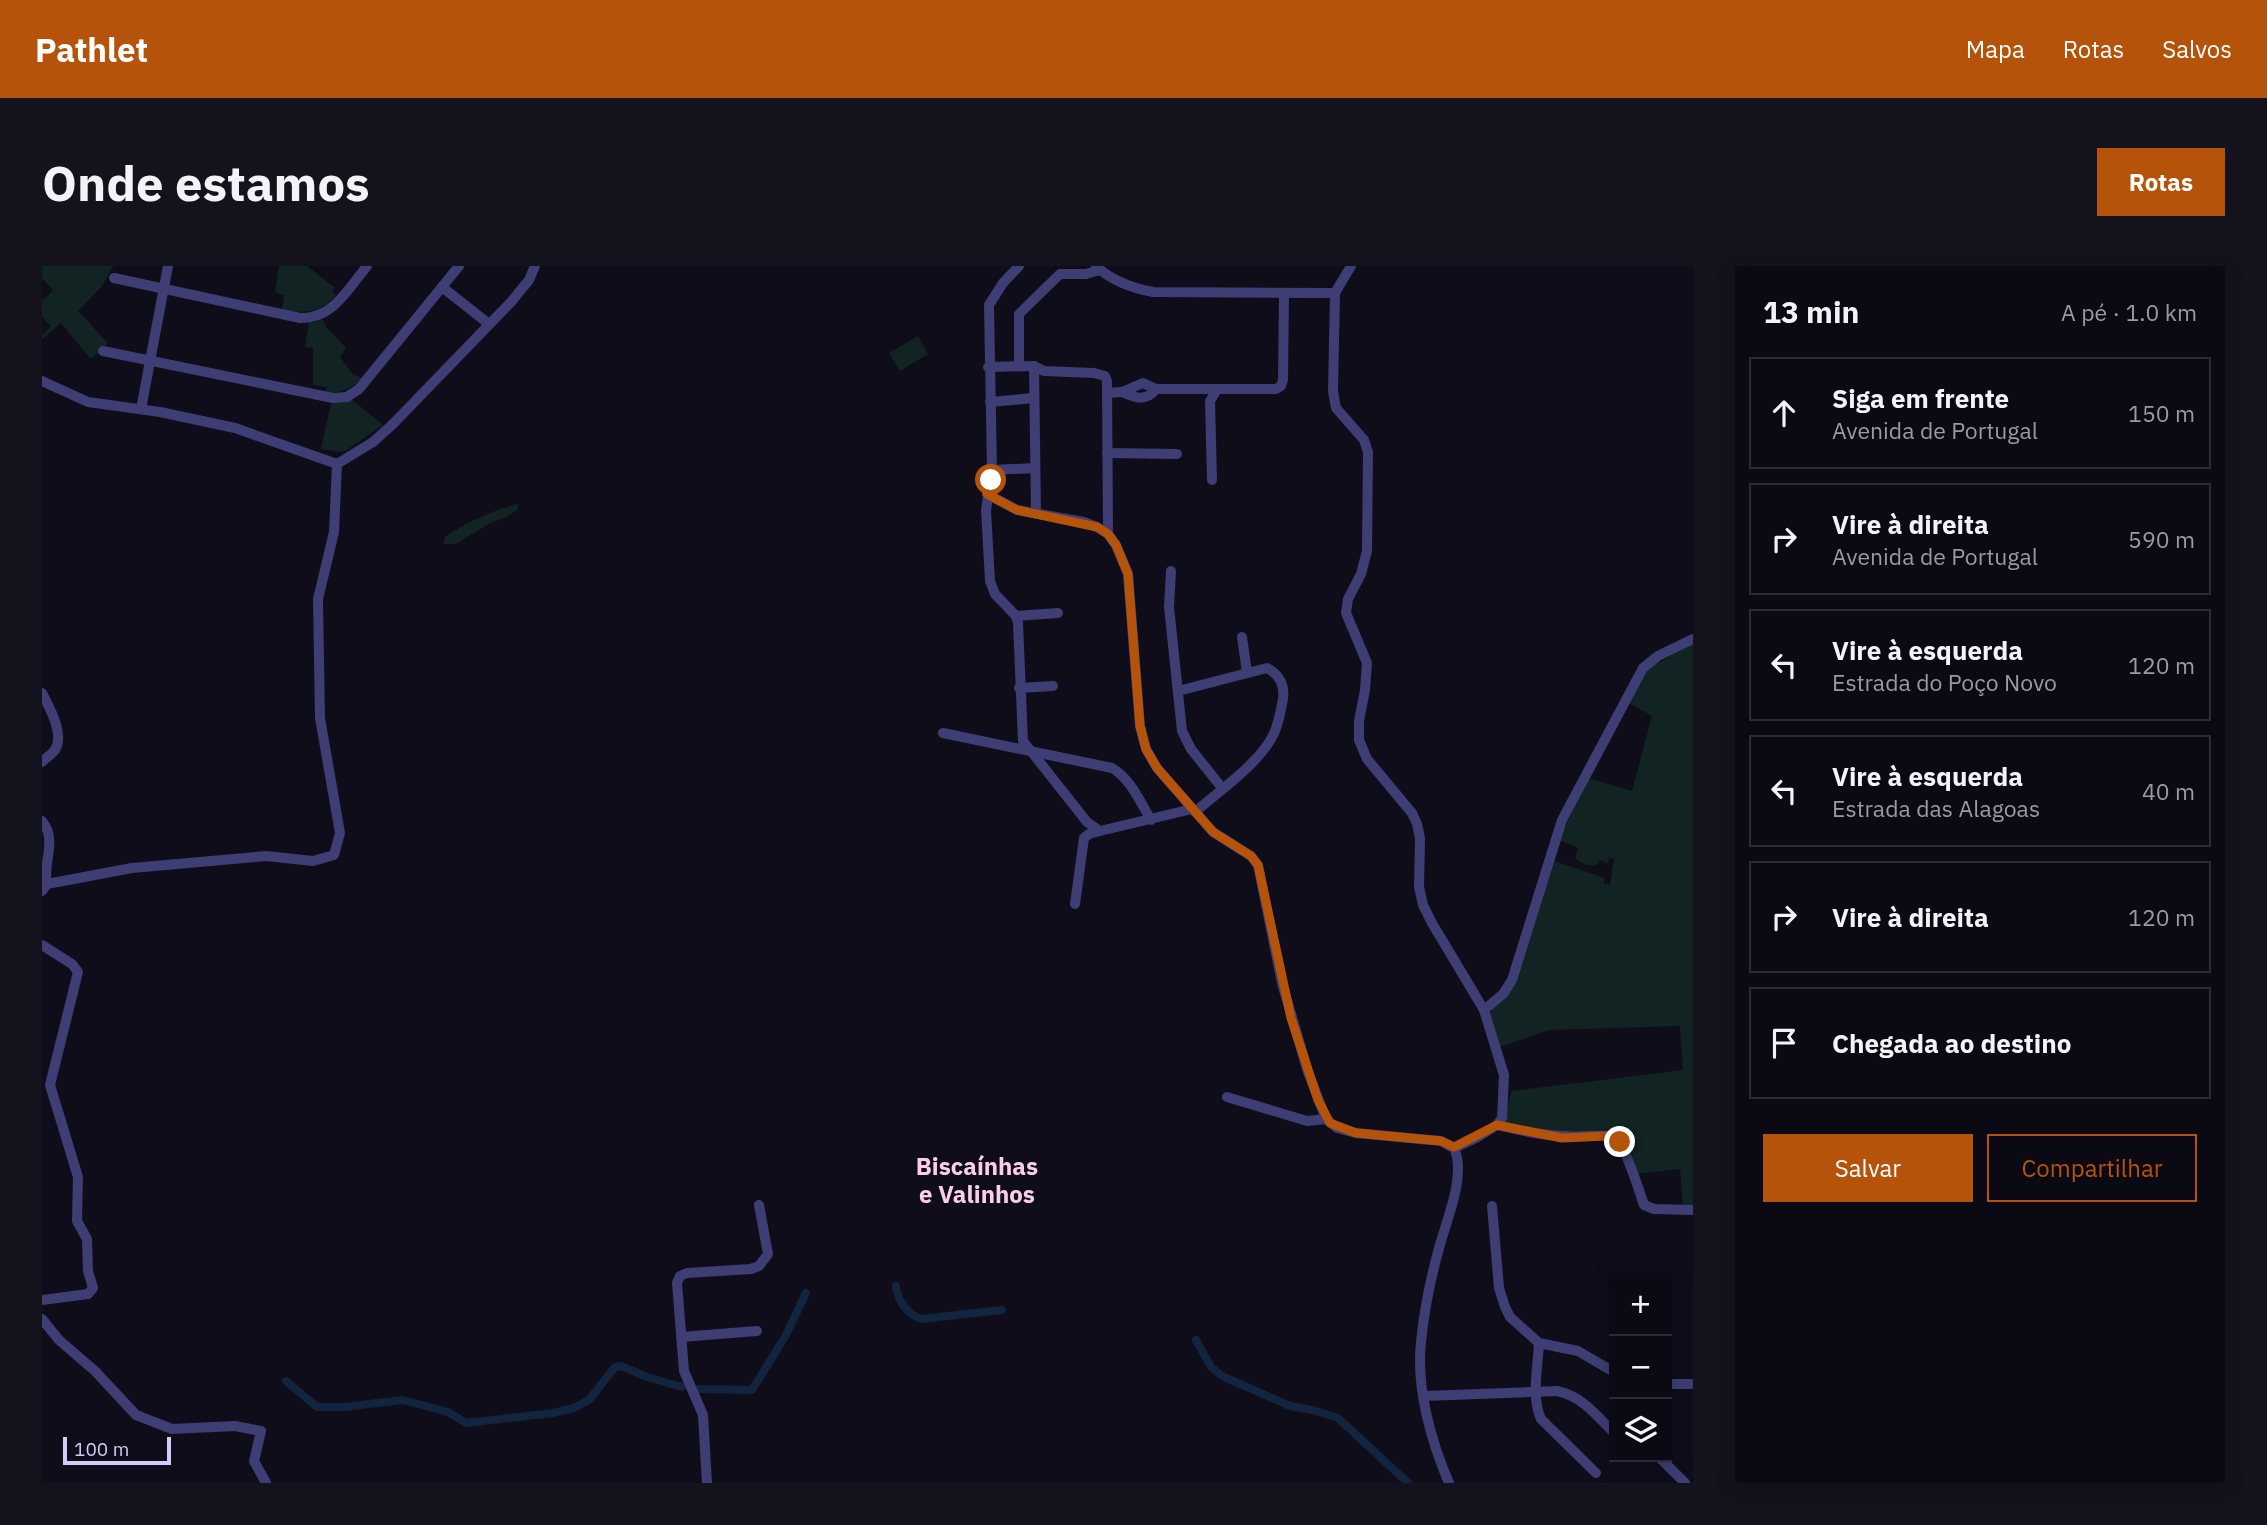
<!DOCTYPE html>
<html lang="pt">
<head>
<meta charset="utf-8">
<style>
	body { margin:0; font-family:"IBM Plex Sans",sans-serif; background:#14131d; color:#f1f3f6 }
	.controls { position:absolute; right:21px; bottom:21px; display:grid; overflow:hidden; border-radius:0px; box-shadow:0 4px 18px #0003 }
	.controls button { width:63px; height:63px; display:grid; place-items:center; padding:0; border:0; border-bottom:2px solid #2b2b34; background:#0b0a14; color:#f1f3f6; font:35px sans-serif }
	.scale { position:absolute; left:21px; bottom:18px; width:108px; box-sizing:border-box; padding-left:7px; border:4px solid #d1ccf9; border-top:0; font-size:19px; line-height:24px; white-space:nowrap; color:#d1ccf9; -webkit-text-stroke:5px #0f0d1a; paint-order:stroke }
	.stop { position:absolute; width:21px; height:21px; margin:-16px; border:5px solid #b45309; border-radius:50%; background:#fff }
	.stop.end { background:#b45309; border-color:#fff; box-shadow:0 2px 7px #0008 }
	.list { margin:0; padding:0; list-style:none }
	h2 { display:flex; justify-content:space-between; align-items:center; height:91px; margin:0; padding:0 28px; font-size:30px }
	h2 small { font-size:23px; font-weight:400; color:#9a9aa0 }
	.list li { display:grid; grid-template-columns:46px 1fr auto; gap:21px; align-items:center; box-sizing:border-box; height:112px; margin:0 14px 14px; padding:0 14px; border:2px solid #2b2b34; border-radius:0px }
	.list b { display:block; font-size:26px; white-space:nowrap }
	.list p { margin:0; font-size:23px; white-space:nowrap; color:#9a9aa0 }
	.list em { font-size:23px; font-style:normal; color:#9a9aa0 }
	.actions { display:flex; gap:14px; padding:21px 28px }
	.actions a { flex:1; padding:16px 0; border:2px solid #b45309; border-radius:0px; text-align:center; font-size:24px; color:#b45309 }
	.actions .main { background:#b45309; color:#fff }
	.icon { flex:none; width:38px; height:38px; fill:none; stroke:currentColor; stroke-width:2; stroke-linecap:round; stroke-linejoin:round }
	.map { position:relative; flex:none; width:1651px; height:1217px; overflow:hidden; border-radius:0px }
	header { display:flex; align-items:center; gap:42px; box-sizing:border-box; height:98px; padding:0 35px; background:#b45309; color:#fff }
	header strong { font-size:33px }
	nav { display:flex; gap:38px; margin-inline-start:auto; font-size:24px }
	.intro { display:flex; align-items:center; justify-content:space-between; box-sizing:border-box; height:168px; padding:0 42px }
	h1 { margin:0; font-size:49px }
	.button { padding:18px 32px; border-radius:0px; background:#b45309; color:#fff; font-size:24px; font-weight:700 }
	main { display:flex; gap:42px; padding:0 42px }
	aside { flex:1; background:#0b0a14; border-radius:0px; box-shadow:0 4px 18px #0003 }
	.map>svg:first-child { display:block }
	.green { fill:#112423 }
	.lines { fill:none; stroke-linecap:round; stroke-linejoin:round }
	.canal { stroke:#12243e; stroke-width:8 }
	.minor { stroke:#3e3d74; stroke-width:10 }
	.route { stroke:#b45309; stroke-width:9 }
	.labels { text-anchor:middle; dominant-baseline:central; stroke-width:5; stroke-linejoin:round; paint-order:stroke }
	.neighbourhood-label { font-size:24px; font-weight:bold; fill:#faceea; stroke:#0f0d1a }
</style>
</head>
<body>
<header>
<strong>Pathlet</strong>
<nav><a>Mapa</a><a>Rotas</a><a>Salvos</a></nav>
</header>
<div class="intro"><h1>Onde estamos</h1><a class="button">Rotas</a></div>
<main>
<div class="map">
<svg width="1651" height="1217" viewBox="0 0 1651 1217">
	<rect width="100%" height="100%" fill="#0f0d1a"/>
	<g class="green">
		<polygon points="0,0 71,0 60,20 36,45 66,77 49,93 19,57 0,73 0,69 9,60 0,51 0,35 11,24 0,12"/>
		<path d="M237 0H265L293 22 290 26 294 29C278 48 263 47 240 44L242 29 233 26Z"/>
		<path d="M281 53 284 61 304 82 298 91 311 109 320 112C310 123 298 128 283 126L285 121 271 119V82L263 81 267 55 272 57Z"/>
		<polygon points="876,70 886,88 858,105 847,87"/>
		<polygon points="308,132 341,159 303,185 297,186 279,183 289,137"/>
		<path d="M476 238V243L465 251 448 257 414 278H402V272C417 260 455 242 476 238Z"/>
		<path d="M1651 378V942L1641 941 1638 903 1593 908 1577 868 1551 866 1513 868 1465 857 1463 854 1469 825 1641 804 1638 760 1507 764 1458 781 1448 747 1461 731 1509 594 1563 612 1562 618 1568 619 1572 593 1567 592 1566 597 1557 594 1555 599C1546 601 1540 598 1533 592L1536 582 1517 574 1546 512 1590 525 1610 450 1585 436 1605 403Z"/>
	</g>
	<g class="lines">
		<g class="canal">
			<path d="M854 1020C856 1035 865 1048 879 1053L960 1044"/>
			<polyline points="1154,1074 1169,1101 1180,1110 1248,1140 1271,1144 1296,1152 1366,1217"/>
			<polyline points="244,1115 275,1141 302,1141 361,1134 406,1146 424,1157 511,1147 532,1142 547,1134 573,1101 579,1100 605,1111 640,1121"/>
			<polyline points="656,1123 710,1124 744,1069 764,1027"/>
		</g>
		<g class="minor">
			<polyline points="977,0 961,17 947,39 950,204 944,244 948,315 953,328 974,350 976,357 981,475 1045,556 1058,565 1150,543"/>
			<path d="M1054 0C1070 15 1090 22 1111 26L1293 27"/>
			<polyline points="1309,0 1293,27 1291,125 1294,142 1322,174 1326,186 1325,285 1319,308 1306,333 1304,347 1325,397 1323,424 1317,455 1317,474 1325,493 1370,547 1375,558 1378,572 1377,621 1381,639 1390,657 1442,744 1462,809 1460,852 1455,859 1434,872 1412,882"/>
			<path d="M72 12 258 52C291 53 306 23 325 0"/>
			<polyline points="400,21 447,58"/>
			<polyline points="61,85 291,132 305,131 317,123 417,0"/>
			<polyline points="977,100 977,48 1018,8 1044,8 1058,4"/>
			<polyline points="992,100 994,247"/>
			<polyline points="946,101 992,100 1002,105 1052,107 1063,110 1065,115 1066,268"/>
			<polyline points="0,115 46,136 118,146 193,162 295,198"/>
			<path d="M1080 126C1093 132 1104 136 1114 123"/>
			<polyline points="1065,127 1080,126 1101,117 1114,123 1234,123 1239,120 1241,114 1242,27"/>
			<polyline points="948,136 992,132"/>
			<polyline points="99,143 126,0"/>
			<polyline points="1065,187 1135,188"/>
			<polyline points="295,198 331,176 351,158 469,36 487,14 493,0"/>
			<polyline points="950,204 993,202"/>
			<polyline points="1170,214 1168,135 1174,125"/>
			<path d="M945 228 975 244 1042 256 1055 261 1066 268 1074 279 1086 308 1098 460 1104 483 1115 502 1171 566 1209 590 1216 599 1240 717 1266 806 1284 853 1295 862 1314 867 1399 875 1412 882C1425 910 1403 957 1396 986 1388 1015 1382 1046 1379 1076 1374 1122 1389 1175 1407 1217"/>
			<polyline points="1129,305 1127,341 1140,465 1149,483 1180,522"/>
			<polyline points="974,350 1016,347"/>
			<polyline points="1200,371 1205,406"/>
			<polyline points="977,422 1011,420"/>
			<path d="M1136 425 1225 402C1237 408 1243 419 1241 433 1239 444 1237 455 1233 465 1221 495 1177 525 1153 546"/>
			<path d="M0 427C7 441 23 468 13 484 10 488 4 492 0 496"/>
			<path d="M901 467 1070 502C1089 513 1098 536 1109 554"/>
			<path d="M0 555C16 574 0 598 5 618"/>
			<polyline points="0,625 5,618 90,602 224,590 271,595 292,589 298,567 278,452 276,333 292,266 295,198"/>
			<polyline points="1033,638 1042,572 1047,568 1058,565"/>
			<polyline points="0,679 30,698 36,706 8,819 36,911 35,955 45,973 46,1005 51,1022 46,1028 0,1034"/>
			<polyline points="1442,744 1461,728 1470,714 1520,554 1601,402 1616,390 1651,373"/>
			<polyline points="1185,831 1265,855 1284,853"/>
			<path d="M1455 859C1488 867 1513 872 1547 870 1556 870 1567 868 1574 873 1583 879 1598 927 1602 939L1612 943 1651 944"/>
			<polyline points="1450,940 1457,1022 1463,1041 1468,1051 1497,1077 1536,1085 1572,1106"/>
			<polyline points="0,1053 17,1074 53,1105 94,1149 130,1163 193,1160 219,1165 212,1195 224,1217"/>
			<polyline points="639,1071 715,1065"/>
			<path d="M1497 1077C1496 1100 1489 1132 1499 1153L1554 1207"/>
			<polyline points="1625,1118 1649,1118"/>
			<path d="M1382 1130 1515 1125C1540 1130 1555 1150 1572 1167"/>
			<polyline points="1617,1191 1643,1217"/>
			<polyline points="665,1217 661,1149 642,1105 635,1017 638,1010 645,1007 709,1003 717,1000 726,988 717,939"/>
		</g>
	</g>
	<g class="lines">
		<polyline class="route" points="949,214 945,228 975,244 1055,261 1066,268 1074,279 1086,308 1098,460 1104,483 1115,502 1171,566 1209,590 1216,599 1249,752 1276,834 1288,857 1314,867 1399,875 1412,881 1455,859 1520,872 1564,870 1578,876"/>
	</g>
	<g class="labels">
		<g class="neighbourhood-label">
			<text x="935" y="900">Biscaínhas<tspan x="935" dy="28">e Valinhos</tspan></text>
		</g>
	</g>
</svg>
<div class="controls">
<button>+</button>
<button>−</button>
<button><svg class="icon" aria-label="layers" viewBox="0 0 24 24"><path d="M12 4l9 5-9 5-9-5zM3 14l9 5 9-5"/></svg></button>
</div>
<div class="scale">100 m</div>
<div class="stop" style="left:949px;top:214px"></div>
<div class="stop end" style="left:1578px;top:876px"></div>
</div>
<aside>
<h2>13 min<small>A pé · 1.0 km</small></h2>
<ul class="list">
<li><svg class="icon" aria-label="ahead" viewBox="0 0 24 24"><path d="M12 20V5M6 11l6-6 6 6"/></svg><div><b>Siga em frente</b><p>Avenida de Portugal</p></div><em>150 m</em></li>
<li><svg class="icon" aria-label="right" viewBox="0 0 24 24"><path d="M7 20v-9h11M14 6l5 5-5 5"/></svg><div><b>Vire à direita</b><p>Avenida de Portugal</p></div><em>590 m</em></li>
<li><svg class="icon" aria-label="left" viewBox="0 0 24 24"><path d="M17 20v-9H6M10 6l-5 5 5 5"/></svg><div><b>Vire à esquerda</b><p>Estrada do Poço Novo</p></div><em>120 m</em></li>
<li><svg class="icon" aria-label="left" viewBox="0 0 24 24"><path d="M17 20v-9H6M10 6l-5 5 5 5"/></svg><div><b>Vire à esquerda</b><p>Estrada das Alagoas</p></div><em>40 m</em></li>
<li><svg class="icon" aria-label="right" viewBox="0 0 24 24"><path d="M7 20v-9h11M14 6l5 5-5 5"/></svg><div><b>Vire à direita</b></div><em>120 m</em></li>
<li><svg class="icon" aria-label="arrive" viewBox="0 0 24 24"><path d="M6 21V4h12l-3 4 3 4H6"/></svg><div><b>Chegada ao destino</b></div></li>
</ul>
<div class="actions"><a class="main">Salvar</a><a>Compartilhar</a></div>
</aside>
</main>
</body>
</html>
